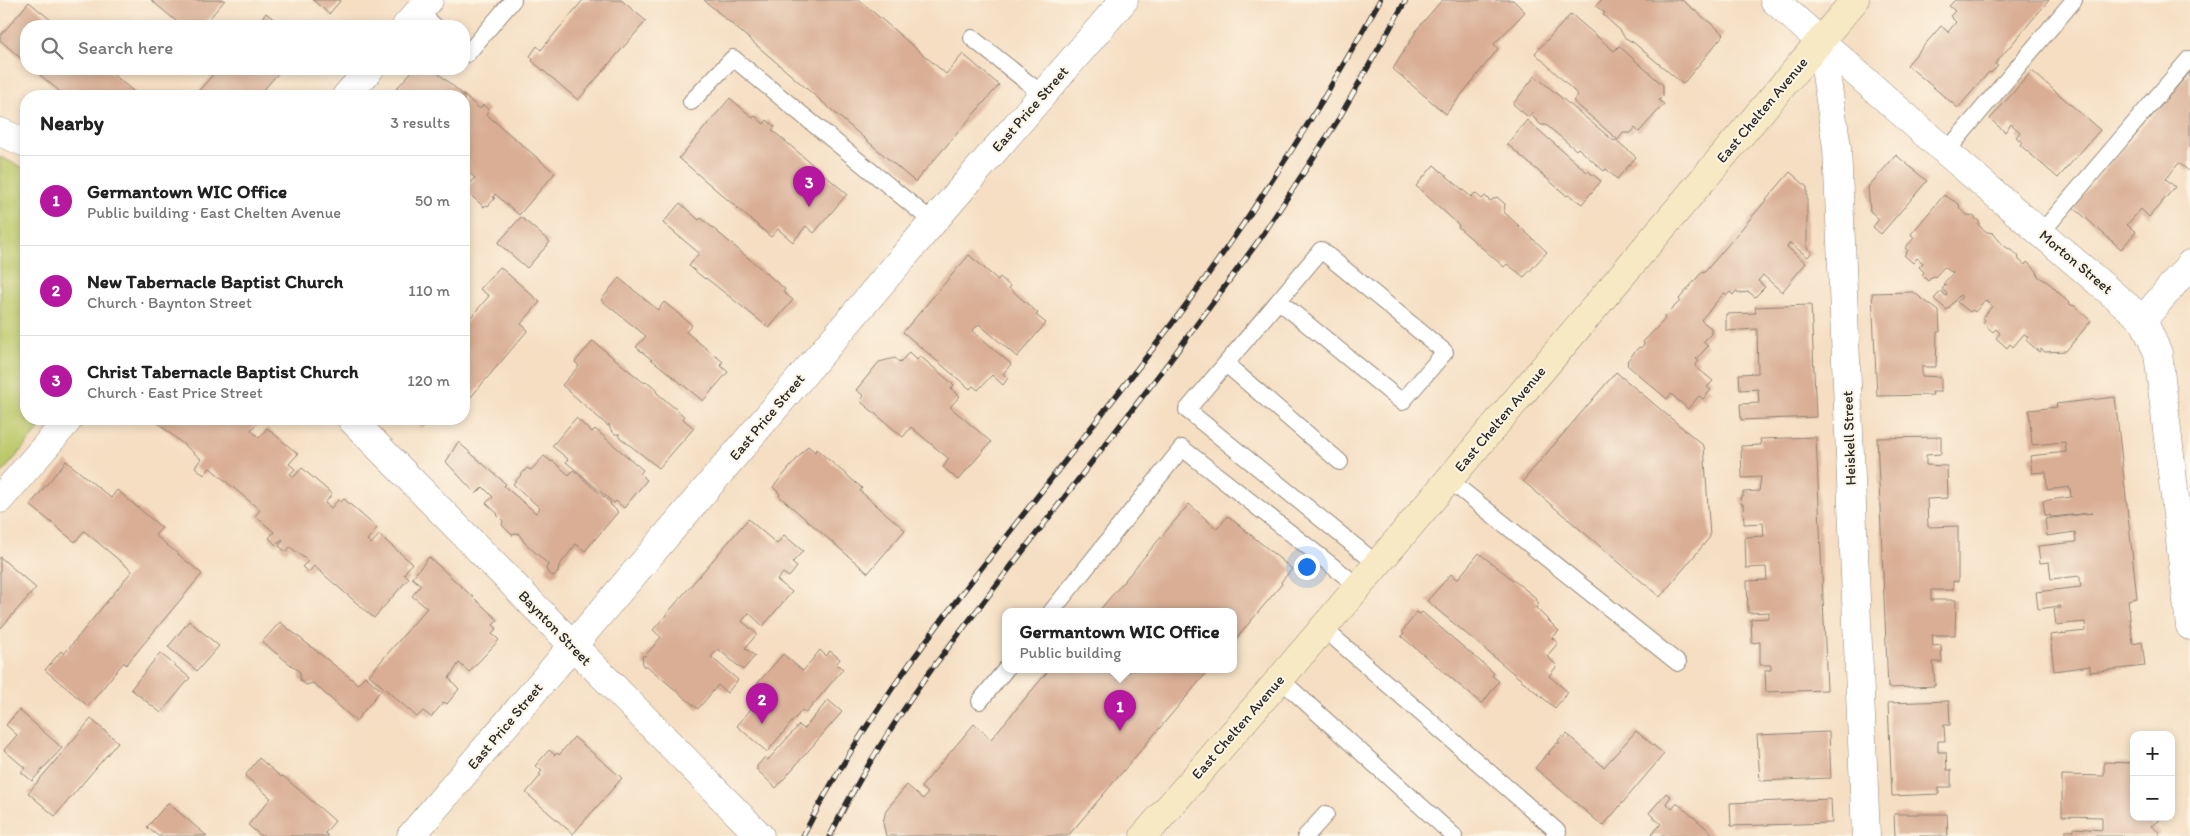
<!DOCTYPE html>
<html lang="en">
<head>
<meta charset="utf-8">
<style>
	body { margin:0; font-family:Itim,sans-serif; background:#f6f6f6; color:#222 }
	.controls { position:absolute; right:15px; bottom:15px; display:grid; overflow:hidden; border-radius:10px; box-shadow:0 2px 8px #0003 }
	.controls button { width:45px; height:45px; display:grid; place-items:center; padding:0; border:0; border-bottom:1px solid #e0e0e0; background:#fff; color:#222; font:25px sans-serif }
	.you { position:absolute; left:1306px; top:566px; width:18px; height:18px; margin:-12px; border:4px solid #fff; border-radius:50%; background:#1a73e8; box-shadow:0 0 0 8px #1a73e833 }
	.badge { display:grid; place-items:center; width:32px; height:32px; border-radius:50%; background:#b5179e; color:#fff; font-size:16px; font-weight:700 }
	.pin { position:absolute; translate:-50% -41px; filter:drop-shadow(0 1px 2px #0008) }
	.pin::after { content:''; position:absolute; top:26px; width:18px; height:15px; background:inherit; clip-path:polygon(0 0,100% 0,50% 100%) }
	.popup { position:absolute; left:1002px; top:608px; width:235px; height:65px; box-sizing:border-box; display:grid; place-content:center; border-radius:10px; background:#fff; filter:drop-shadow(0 1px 4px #0005); font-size:16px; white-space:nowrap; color:#767676 }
	.popup b { font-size:19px; color:#222 }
	.popup::after { content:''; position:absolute; left:50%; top:100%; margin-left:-10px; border:10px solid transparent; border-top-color:#fff }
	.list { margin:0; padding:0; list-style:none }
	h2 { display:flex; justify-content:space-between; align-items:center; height:65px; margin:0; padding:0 20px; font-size:21px }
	h2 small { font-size:16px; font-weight:400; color:#767676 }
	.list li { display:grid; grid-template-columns:32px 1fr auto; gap:15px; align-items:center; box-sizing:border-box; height:90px; padding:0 20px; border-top:1px solid #e0e0e0 }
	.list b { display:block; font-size:19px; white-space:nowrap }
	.list p { margin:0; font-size:16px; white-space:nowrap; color:#767676 }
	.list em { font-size:16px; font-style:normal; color:#767676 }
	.icon { flex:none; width:28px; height:28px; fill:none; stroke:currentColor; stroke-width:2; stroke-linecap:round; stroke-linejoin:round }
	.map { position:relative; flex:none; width:2190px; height:836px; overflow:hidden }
	.search { position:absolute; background:#fff; box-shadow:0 2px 8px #0003; left:20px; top:20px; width:450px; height:55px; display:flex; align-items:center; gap:12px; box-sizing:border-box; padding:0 18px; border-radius:20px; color:#767676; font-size:19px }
	.panel { position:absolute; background:#fff; box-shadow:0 2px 8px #0003; left:20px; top:90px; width:450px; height:335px; border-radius:20px }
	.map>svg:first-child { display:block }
	.green { fill:#bcc96b; stroke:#747a4b }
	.building { fill:#d9ae94 }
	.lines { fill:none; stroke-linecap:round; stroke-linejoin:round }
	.lane-casing { stroke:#908476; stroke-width:18 }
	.street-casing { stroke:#908476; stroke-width:29 }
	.secondary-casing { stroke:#908476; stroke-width:29 }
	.lane { stroke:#fff; stroke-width:16 }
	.street { stroke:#fff; stroke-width:28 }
	.secondary { stroke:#f7e9c3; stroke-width:28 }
	.rail-casing { stroke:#2b2b2b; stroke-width:5.5 }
	.rail { stroke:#fcf5e5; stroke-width:4; stroke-dasharray:11; stroke-linecap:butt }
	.labels { text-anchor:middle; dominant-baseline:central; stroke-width:4; stroke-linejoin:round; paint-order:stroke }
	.street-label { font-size:15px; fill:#2b2b2b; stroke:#fcf5e5 }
</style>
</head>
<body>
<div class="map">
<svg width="2190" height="836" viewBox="0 0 2190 836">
	<rect width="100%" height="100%" fill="#fcf5e5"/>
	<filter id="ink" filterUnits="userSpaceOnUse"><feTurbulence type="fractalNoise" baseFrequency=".02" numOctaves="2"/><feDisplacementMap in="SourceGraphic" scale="10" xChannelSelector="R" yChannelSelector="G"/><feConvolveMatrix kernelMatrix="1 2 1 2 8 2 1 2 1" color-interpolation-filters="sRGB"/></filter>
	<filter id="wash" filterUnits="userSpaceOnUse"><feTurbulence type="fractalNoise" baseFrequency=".0096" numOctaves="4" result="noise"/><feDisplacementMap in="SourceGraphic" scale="20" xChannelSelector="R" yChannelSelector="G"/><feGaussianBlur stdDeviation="1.12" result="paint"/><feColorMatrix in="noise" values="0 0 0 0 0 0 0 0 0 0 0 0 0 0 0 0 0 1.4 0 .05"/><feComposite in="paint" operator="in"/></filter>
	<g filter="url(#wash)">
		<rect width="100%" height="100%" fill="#f5dec2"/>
		<polygon class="green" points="0,157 26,169 26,419 48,419 0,475"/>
		<g id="blocks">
			<g class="building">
				<polygon points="151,0 225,0 203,26 182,26"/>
				<polygon points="313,0 341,0 329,14"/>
				<polygon points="583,0 621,0 646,21 578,100 532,61 533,59 530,56 537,46 541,50"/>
				<polygon points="704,0 859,0 946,74 963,54 999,85 915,182"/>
				<polygon points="1442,0 1513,0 1525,12 1494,44 1498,49 1446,114 1393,69 1418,28"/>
				<polygon points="1601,0 1682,0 1724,34 1683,84 1634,43 1624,37 1621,31 1603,15 1605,13 1596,6"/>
				<polygon points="1955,0 2049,0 1995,64 1998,66 1991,73 1989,72 1958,108 1907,65 1941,26 1948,32 1956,22 1950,16 1955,11 1949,6"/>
				<polygon points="29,2 58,26 26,26 26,63 0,40 0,36"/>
				<polygon points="266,13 282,26 255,26"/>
				<polygon points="1571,14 1614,51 1619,46 1663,85 1663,96 1659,100 1664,104 1639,132 1635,128 1631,133 1623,133 1618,140 1573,101 1578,95 1535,53"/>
				<polygon points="33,69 107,69 139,96 65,96"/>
				<polygon points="218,69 282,69 258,96 194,96"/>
				<polygon points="414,69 433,69 480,109 483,105 489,110 486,114 555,173 519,215 495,194 493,197 495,198 488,206 486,205 484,207 465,190 475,178 464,168 464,96 390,96"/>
				<polygon points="2032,71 2100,130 2058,178 2020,145 2022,142 2016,137 2020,132 2011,124 2005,132 1990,119"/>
				<polygon points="2190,72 2190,172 2179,163 2166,179 2175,187 2149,217 2141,209 2127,225 2136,232 2121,249 2073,207"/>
				<polygon points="1535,76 1614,141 1616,140 1636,157 1617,179 1606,169 1604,171 1578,148 1576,150 1546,125 1541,125 1533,117 1532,112 1528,117 1513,104"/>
				<polygon points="730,98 753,118 755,116 764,124 767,120 775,127 772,130 847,194 814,233 806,226 793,242 778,229 771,237 679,158"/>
				<polygon points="1527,120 1587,172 1588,171 1601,181 1582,204 1569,195 1567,196 1507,144"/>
				<polygon points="1896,155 1927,181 1881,234 1873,227 1879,219 1870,211 1868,187"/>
				<polygon points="1434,165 1471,197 1475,193 1482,199 1485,196 1490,201 1497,197 1505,204 1504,212 1547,252 1524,277 1507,264 1504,267 1458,227 1459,225 1416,186"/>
				<polygon points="1790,172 1807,187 1807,248 1812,252 1808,257 1790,243 1787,247 1806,263 1782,292 1763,275 1758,281 1765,287 1755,297 1749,292 1739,293 1736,291 1733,295 1730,292 1727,295 1724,293 1701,320 1711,328 1711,334 1703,342 1708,346 1696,359 1699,361 1695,366 1713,381 1707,387 1711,390 1703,399 1699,396 1688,409 1671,394 1667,399 1627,365 1628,362 1627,361 1639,347 1641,348 1644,344 1643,342 1665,319 1664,317 1680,301 1679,299 1702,272 1704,273"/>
				<polygon points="1944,195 1959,204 1960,209 1967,215 1973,216 1979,221 1979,226 1987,232 1993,233 2003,245 2018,255 2019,260 2025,265 2027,262 2037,271 2038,276 2050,284 2071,305 2075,306 2091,321 2066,351 2045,352 2041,349 2039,352 2026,340 2028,337 2024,334 2013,347 2010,344 2007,348 1996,338 2000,333 1996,329 1993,332 1983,323 1985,320 1983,318 1992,306 1985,300 1975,312 1972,310 1970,312 1957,302 1962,297 1960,295 1947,310 1934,299 1941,291 1946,296 1947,294 1942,289 1946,285 1943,284 1953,273 1944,267 1935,277 1933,276 1928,281 1922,275 1924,272 1919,267 1923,263 1917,258 1913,263 1904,255 1908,251 1905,248 1914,238 1911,234"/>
				<polygon points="680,203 699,220 701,218 785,289 783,292 793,300 769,328 706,278 705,279 689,266 699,253 663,223"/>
				<polygon points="521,217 550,242 527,268 498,243"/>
				<polygon points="969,255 998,280 1000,277 1010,286 1009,288 1038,313 1036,315 1046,323 1017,357 979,324 972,331 1011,364 1003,374 1008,378 1003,385 992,375 978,390 973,386 970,389 903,332"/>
				<polygon points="500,267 540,302 521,324 528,330 464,405 464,325 489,296 480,289"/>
				<polygon points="619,278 658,310 664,302 692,325 686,332 723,362 720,365 728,372 703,401 636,347 646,336 601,300"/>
				<polygon points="1913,292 1939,311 1940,332 1937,332 1936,367 1922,367 1922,376 1941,377 1941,392 1932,392 1933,395 1877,396 1872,293"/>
				<polygon points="1811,305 1816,417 1741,420 1740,404 1759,403 1758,389 1740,390 1739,374 1758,373 1757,329 1726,331 1726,314 1756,313 1755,307"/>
				<polygon points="593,341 643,382 649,383 655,388 657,393 684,416 683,419 694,428 659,468 618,436 620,434 615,434 610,429 609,424 608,426 562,385 579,366 575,362"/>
				<polygon points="909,352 917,360 920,356 954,385 951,389 960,396 950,407 991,442 958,480 943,467 949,459 911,427 903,437 860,401 864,396 856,390 879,362 895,358 900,363"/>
				<polygon points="1616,372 1704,446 1710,537 1660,597 1523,481"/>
				<polygon points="2115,397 2137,598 2128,600 2133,644 2142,642 2145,666 2090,672 2090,666 2054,671 2050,635 2086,631 2085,622 2056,625 2054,609 2061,608 2060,606 2038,609 2036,592 2081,587 2080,582 2080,576 2051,579 2049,562 2040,563 2038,546 2076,542 2075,532 2047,536 2045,519 2093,513 2050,517 2050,515 2045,515 2043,501 2071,497 2070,487 2047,490 2046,472 2032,473 2030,456 2066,452 2065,442 2032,445 2029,410 2057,407 2056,404"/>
				<polygon points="576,418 592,432 595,429 643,470 640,474 647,480 624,508 616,501 614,503 566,462 568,459 552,446"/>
				<polygon points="153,419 257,419 259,421 251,430 259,438 267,428 298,454 289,464 295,469 290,474 294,477 302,468 332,494 325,503 331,508 338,500 341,502 344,499 377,528 367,540 371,544 379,535 412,563 404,574 409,578 374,618 314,566 309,572 302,567 308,561 290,547 286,552 279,546 283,540 282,539 276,545 269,538 274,532 255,516 260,510 210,468 204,475 195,467 201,459"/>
				<polygon points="411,419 430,419 422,428"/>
				<polygon points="1816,437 1827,690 1766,692 1765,670 1771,670 1771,665 1760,665 1760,642 1752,643 1751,619 1769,618 1769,612 1748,613 1747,581 1767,580 1766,567 1746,568 1745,537 1764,536 1763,523 1744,524 1743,504 1741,504 1740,497 1743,497 1743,492 1759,491 1761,477 1742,478 1741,446 1761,445 1760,439"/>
				<polygon points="1941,437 1941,454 1926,455 1926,465 1947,466 1948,498 1927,499 1928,527 1958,526 1958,582 1953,581 1953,590 1931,590 1931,600 1956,600 1955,635 1932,635 1933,646 1941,645 1942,662 1933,662 1935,686 1888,688 1877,438"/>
				<polygon points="458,442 506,484 504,486 536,513 540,508 513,484 527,468 531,470 544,456 552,462 553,461 569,475 573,470 611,503 610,504 618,512 585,551 576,544 559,566 558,573 553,576 548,573 546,569 548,564 525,543 518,533 512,535 502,525 503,521 497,515 498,514 486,503 493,497 483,487 476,494 446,462"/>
				<polygon points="808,446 815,452 816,449 862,488 860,491 905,530 868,573 779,496 780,494 773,487"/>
				<polygon points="66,461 111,498 117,490 162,528 155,535 202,574 126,665 124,662 88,706 45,670 61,651 64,654 132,571 84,531 75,542 30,505"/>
				<polygon points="1189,504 1217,529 1228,516 1292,569 1281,582 1282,584 1234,641 1234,612 1098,612"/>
				<polygon points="748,519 777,544 784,535 803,551 792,563 797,567 789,577 783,573 777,580 792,592 763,626 749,613 742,621 757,634 745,648 755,656 743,670 718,649 711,657 738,680 727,693 718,685 698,709 647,666 643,666 642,656 645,656 661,637 653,630"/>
				<polygon points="1479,553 1536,598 1535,600 1539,603 1536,608 1559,631 1552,638 1558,643 1547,656 1557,666 1549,676 1568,692 1555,708 1427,601 1451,574 1457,580"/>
				<polygon points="0,557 36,588 1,628 0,627"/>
				<polygon points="429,557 498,620 493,625 497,628 492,634 499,640 469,672 459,663 449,678 459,689 447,704 444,702 431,717 423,711 417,717 369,675 427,608 412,596 421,585 412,578"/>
				<polygon points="1417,612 1420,614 1422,612 1494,673 1492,676 1499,681 1482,704 1401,636 1404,633 1402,632"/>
				<polygon points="189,621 219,646 197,671 168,647"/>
				<polygon points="280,622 358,684 365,676 381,690 356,721 313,683 306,685 300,680 300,672 262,642"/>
				<polygon points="820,650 826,656 830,651 840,659 836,664 843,669 806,713 802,710 767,752 737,726 765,692 756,685 783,654 803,671"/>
				<polygon points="160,653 190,678 161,713 131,689"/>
				<polygon points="1049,670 1209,670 1068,836 886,836 883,823 886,810 907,785 923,799 928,793 921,787 974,724 991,739"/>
				<polygon points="828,700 842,712 776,788 757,770 757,766 765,757 768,760 799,725 804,729"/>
				<polygon points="1949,701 1950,725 1944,725 1945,741 1938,741 1938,752 1946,752 1947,770 1951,770 1951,787 1939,787 1939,794 1892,796 1888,703"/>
				<polygon points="19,710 62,748 32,781 21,772 25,768 4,750 17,735 6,725"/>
				<polygon points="91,719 118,742 55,816 28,793"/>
				<polygon points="1636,731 1664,754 1603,826 1535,768 1547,754 1550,754 1548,753 1557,743 1560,743 1558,741 1562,736 1564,738 1567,734 1604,767"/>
				<polygon points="1829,732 1831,778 1760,781 1757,735"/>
				<polygon points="574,737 622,778 573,834 526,793 541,775 539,774 542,771 535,766 549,750 555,755 557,753 559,755"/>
				<polygon points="259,758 281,777 283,776 335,821 325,833 328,836 261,836 248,825 271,798 245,776"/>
				<polygon points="2104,762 2134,763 2134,817 2161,817 2160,820 2151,826 2159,832 2159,836 2066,836 2066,830 2074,831 2074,828 2102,830 2102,817 2062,816 2062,775 2104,776"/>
				<polygon points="1666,793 1671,797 1666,803 1672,809 1677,803 1713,834 1711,836 1650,836 1661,824 1649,813"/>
				<polygon points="1831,799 1832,823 1731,826 1730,803"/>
				<polygon points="168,803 207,836 158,836 147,827"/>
				<polygon points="1894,814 1947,814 1948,836 1895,836"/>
			</g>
		</g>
	</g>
	<g filter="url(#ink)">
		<use href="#blocks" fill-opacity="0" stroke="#908476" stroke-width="1"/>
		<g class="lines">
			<g class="lane-casing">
				<g id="lane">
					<polyline points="418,12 435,26"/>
					<polyline points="972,38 1042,94"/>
					<polyline points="464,51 467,54 513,0"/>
					<polyline points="691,102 733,58 933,222"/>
					<polyline points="1946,152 2074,0"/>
					<polyline points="2041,233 2189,59"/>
					<polyline points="1279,301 1402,402 1445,352 1321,250 1187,410 1377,564"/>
					<polyline points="1226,364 1340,462"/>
					<polyline points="1449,480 1678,663"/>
					<polyline points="1051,612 1182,448 1358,586"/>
					<polyline points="1323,628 1558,832 1554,836"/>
					<polyline points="1280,679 1454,836"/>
					<polyline points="980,701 1006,669"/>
					<polyline points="1306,836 1326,814"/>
				</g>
			</g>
			<g class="street-casing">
				<g id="street">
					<polyline points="1774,0 1946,152 2143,320 2158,353 2190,626"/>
					<polyline points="406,26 429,0"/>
					<polyline points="1821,41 1837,147 1866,836"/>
					<polyline points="346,96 370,69"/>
					<polyline points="0,132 26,143"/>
					<polyline points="2143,320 2190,264"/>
					<polyline points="351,419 760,836"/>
					<polyline points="0,499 69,419"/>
					<polyline points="411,836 933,222 1124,0"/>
				</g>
			</g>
			<g class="secondary-casing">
				<polyline id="secondary" points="1144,836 1280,679 1855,0"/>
			</g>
			<use href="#lane" class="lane"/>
			<use href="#street" class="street"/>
			<use href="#secondary" class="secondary"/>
			<g class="rail-casing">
				<g id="rail">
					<path d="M803 836C856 732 925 640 997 548 1047 484 1098 419 1148 355 1235 243 1312 124 1380 0"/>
					<path d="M830 836C859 776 895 720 934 666L1169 362 1262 236 1338 120 1406 0"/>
				</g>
			</g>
			<use href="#rail" class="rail"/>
		</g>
	</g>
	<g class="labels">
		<g class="street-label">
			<text transform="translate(1030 109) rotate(-49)">East Price Street</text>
			<text transform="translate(1762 110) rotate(-50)">East Chelten Avenue</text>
			<text transform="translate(2076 262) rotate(40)">Morton Street</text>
			<text transform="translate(767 417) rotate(-50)">East Price Street</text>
			<text transform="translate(1500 419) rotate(-50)">East Chelten Avenue</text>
			<text transform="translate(1849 438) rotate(-92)">Heiskell Street</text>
			<text transform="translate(555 628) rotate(46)">Baynton Street</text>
			<text transform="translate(505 726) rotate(-50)">East Price Street</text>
			<text transform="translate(1238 727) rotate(-49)">East Chelten Avenue</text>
		</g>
	</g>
</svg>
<div class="controls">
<button>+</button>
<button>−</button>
</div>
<div class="you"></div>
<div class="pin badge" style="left:1120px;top:731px">1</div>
<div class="popup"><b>Germantown WIC Office</b>Public building</div>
<div class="pin badge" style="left:762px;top:724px">2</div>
<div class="pin badge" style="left:809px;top:207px">3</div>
<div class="search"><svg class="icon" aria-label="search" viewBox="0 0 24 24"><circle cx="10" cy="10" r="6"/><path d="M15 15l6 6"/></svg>Search here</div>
<section class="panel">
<h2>Nearby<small>3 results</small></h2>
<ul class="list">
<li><span class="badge">1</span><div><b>Germantown WIC Office</b><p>Public building · East Chelten Avenue</p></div><em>50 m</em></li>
<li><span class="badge">2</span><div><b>New Tabernacle Baptist Church</b><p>Church · Baynton Street</p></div><em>110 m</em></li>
<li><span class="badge">3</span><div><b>Christ Tabernacle Baptist Church</b><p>Church · East Price Street</p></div><em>120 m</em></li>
</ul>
</section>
</div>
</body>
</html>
